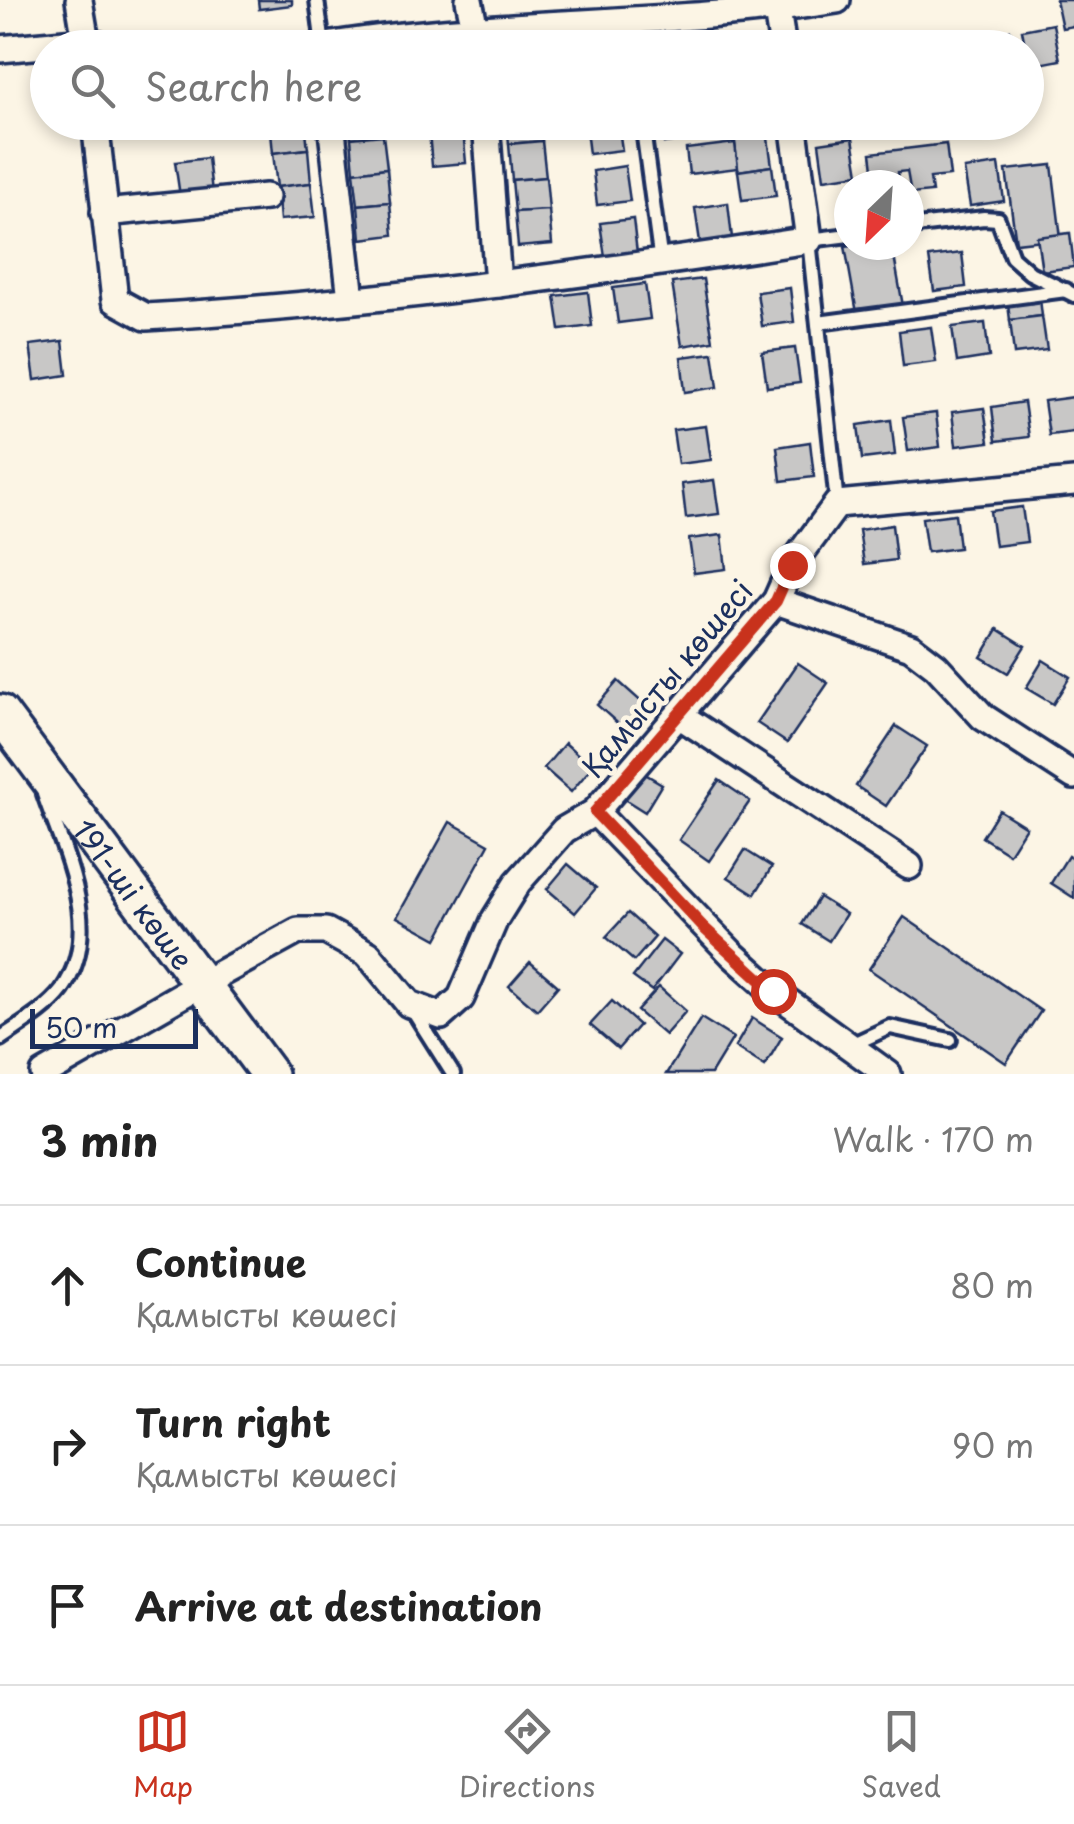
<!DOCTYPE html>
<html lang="en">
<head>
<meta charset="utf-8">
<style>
	body { margin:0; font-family:"Playpen Sans",sans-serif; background:#f2f2f2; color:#222 }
	.compass { position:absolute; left:834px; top:170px; width:90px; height:90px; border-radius:50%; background:#fff; box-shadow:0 5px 15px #0003; rotate:205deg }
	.scale { position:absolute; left:30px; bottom:25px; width:168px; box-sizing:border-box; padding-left:10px; border:5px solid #1b2f5e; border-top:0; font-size:28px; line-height:35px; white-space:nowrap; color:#1b2f5e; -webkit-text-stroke:8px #fcf5e5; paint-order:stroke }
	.stop { position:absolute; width:30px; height:30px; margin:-22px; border:8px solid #c8321e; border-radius:50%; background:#fff }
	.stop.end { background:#c8321e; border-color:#fff; box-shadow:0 2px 10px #0008 }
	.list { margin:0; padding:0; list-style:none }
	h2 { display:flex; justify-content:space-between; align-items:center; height:130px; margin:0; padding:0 40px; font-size:42px }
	h2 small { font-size:32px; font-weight:400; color:#767676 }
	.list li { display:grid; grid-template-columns:65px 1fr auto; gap:30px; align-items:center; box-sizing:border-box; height:160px; padding:0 40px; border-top:2px solid #e0e0e0 }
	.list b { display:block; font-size:38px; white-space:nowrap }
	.list p { margin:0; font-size:32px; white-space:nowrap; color:#767676 }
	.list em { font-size:32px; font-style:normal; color:#767676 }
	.icon { flex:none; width:55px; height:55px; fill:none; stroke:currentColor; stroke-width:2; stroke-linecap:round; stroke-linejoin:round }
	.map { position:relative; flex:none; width:1074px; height:1074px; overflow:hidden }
	.search { position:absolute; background:#fff; box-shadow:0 5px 15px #0003; left:30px; right:30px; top:30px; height:110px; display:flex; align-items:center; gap:25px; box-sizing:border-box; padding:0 35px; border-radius:55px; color:#767676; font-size:38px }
	.sheet { height:610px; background:#fff }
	nav { display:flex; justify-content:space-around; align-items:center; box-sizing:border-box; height:140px; border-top:2px solid #e0e0e0; background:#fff; font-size:28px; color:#767676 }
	nav a { display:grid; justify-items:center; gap:5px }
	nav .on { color:#c8321e }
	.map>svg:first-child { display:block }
	.building { fill:#c8c7c6; stroke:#1b2f5e; stroke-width:2.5 }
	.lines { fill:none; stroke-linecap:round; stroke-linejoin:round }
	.lane-casing { stroke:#1b2f5e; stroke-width:20 }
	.street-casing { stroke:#1b2f5e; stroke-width:32 }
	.secondary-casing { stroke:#1b2f5e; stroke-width:42 }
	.lane { stroke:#fcf5e5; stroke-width:12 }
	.street { stroke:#fcf5e5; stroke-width:25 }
	.secondary { stroke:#fcf5e5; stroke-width:35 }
	.route { stroke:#c8321e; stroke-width:12 }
	.labels { text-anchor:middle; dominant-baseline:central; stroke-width:9; stroke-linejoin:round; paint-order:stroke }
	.street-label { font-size:30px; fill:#1b2f5e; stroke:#fcf5e5 }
</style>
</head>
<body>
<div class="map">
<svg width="1074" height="1074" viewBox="0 0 1074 1074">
	<rect width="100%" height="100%" fill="#fcf5e5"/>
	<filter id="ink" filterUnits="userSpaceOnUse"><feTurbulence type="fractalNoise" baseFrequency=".01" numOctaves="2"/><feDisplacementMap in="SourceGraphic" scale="20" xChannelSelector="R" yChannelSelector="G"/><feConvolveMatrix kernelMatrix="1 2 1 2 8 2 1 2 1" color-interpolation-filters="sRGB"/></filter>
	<g filter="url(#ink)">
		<g class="building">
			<polygon points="258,0 292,0 292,5 259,9"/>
			<polygon points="1056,0 1074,0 1074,26 1062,28"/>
			<polygon points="1053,24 1060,60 1029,66 1022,30"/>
			<polygon points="1010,30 1014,48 978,48 976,36"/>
			<polygon points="967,42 969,48 935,48"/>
			<polygon points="111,122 144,122 145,131 112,136"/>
			<polygon points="270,122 305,122 308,149 273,153"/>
			<polygon points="349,122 382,122 383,135 351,138"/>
			<polygon points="428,122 463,122 463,129 429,132"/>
			<polygon points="507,122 541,122 542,141 509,144"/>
			<polygon points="585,122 618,122 622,150 589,154"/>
			<polygon points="661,122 696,122 699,138 664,143"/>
			<polygon points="732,122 766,122 767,131 734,135"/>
			<polygon points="463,129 466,163 432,166 429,132"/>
			<polygon points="767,131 772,166 738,171 734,135"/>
			<polygon points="383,135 387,168 354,172 351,138"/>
			<polygon points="853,138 859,174 824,179 819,143"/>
			<polygon points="542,141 546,177 512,180 509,144"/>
			<polygon points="735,143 738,168 689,174 686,149"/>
			<polygon points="946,144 950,176 930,178 932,192 911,194 907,171 898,172 899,185 875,185 871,153"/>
			<polygon points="308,149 311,183 277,187 273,153"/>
			<polygon points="208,158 212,192 180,196 175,162"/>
			<polygon points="999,164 1004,201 970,206 964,169"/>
			<polygon points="1052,165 1061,238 1016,243 1006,170"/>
			<polygon points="625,166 630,201 597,205 593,171"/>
			<polygon points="772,166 776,196 742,200 738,171"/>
			<polygon points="387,168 390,202 358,205 354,172"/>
			<polygon points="546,177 549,210 515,212 512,180"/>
			<polygon points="311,183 315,217 280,220 277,187"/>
			<polygon points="390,202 393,235 361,239 358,205"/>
			<polygon points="728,203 732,238 700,242 695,208"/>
			<polygon points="549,210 552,244 518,247 515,212"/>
			<polygon points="633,219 637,253 605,257 600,223"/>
			<polygon points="1070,233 1074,267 1042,271 1037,237"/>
			<polygon points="853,245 892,245 903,306 857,313 845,246"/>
			<polygon points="962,253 966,287 934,291 929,257"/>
			<polygon points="703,279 713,341 682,346 672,283"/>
			<polygon points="645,284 650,319 618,323 613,288"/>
			<polygon points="790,288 794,322 762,326 757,292"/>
			<polygon points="588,292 592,326 560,330 555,296"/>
			<polygon points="1040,299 1042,316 1010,320 1008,304"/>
			<polygon points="1042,316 1047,350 1014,354 1010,320"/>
			<polygon points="985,323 989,357 957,362 952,327"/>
			<polygon points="931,327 936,362 903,366 899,331"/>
			<polygon points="63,341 67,375 35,380 30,345"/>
			<polygon points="795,348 800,383 767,387 762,352"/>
			<polygon points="713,353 718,387 685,392 681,357"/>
			<polygon points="1074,397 1074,432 1049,435 1044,401"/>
			<polygon points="1024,402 1029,437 996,441 992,407"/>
			<polygon points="984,408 989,442 956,446 952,412"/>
			<polygon points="936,413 940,447 908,451 903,417"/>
			<polygon points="891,420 895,455 862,459 858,425"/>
			<polygon points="706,426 711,460 678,464 673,430"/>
			<polygon points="810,442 814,477 781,481 777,447"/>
			<polygon points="714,480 719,514 686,518 682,484"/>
			<polygon points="1022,507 1027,542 995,546 990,511"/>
			<polygon points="955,514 959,548 927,552 922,518"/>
			<polygon points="892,525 896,560 864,564 859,530"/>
			<polygon points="722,535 726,569 694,573 689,539"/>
			<polygon points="998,629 1025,646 1008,673 981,657"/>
			<polygon points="1043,660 1070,677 1053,704 1026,688"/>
			<polygon points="798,663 828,683 787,743 757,723"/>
			<polygon points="618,681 645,705 624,729 597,705"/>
			<polygon points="896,726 927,746 886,806 856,786"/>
			<polygon points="565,743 592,767 571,792 544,768"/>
			<polygon points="635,768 662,784 645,812 618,795"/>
			<polygon points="719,780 750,801 709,861 679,840"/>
			<polygon points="999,810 1026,827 1009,854 982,837"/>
			<polygon points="450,822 489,844 437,939 397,917"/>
			<polygon points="745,850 772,867 755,894 728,877"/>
			<polygon points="1068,856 1074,860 1074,898 1051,883"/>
			<polygon points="568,864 596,888 575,913 547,889"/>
			<polygon points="819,897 846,914 829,941 802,924"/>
			<polygon points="628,913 655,937 634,961 606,937"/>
			<polygon points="904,917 1041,1011 1006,1063 869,969"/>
			<polygon points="662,940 680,954 652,991 633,977"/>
			<polygon points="530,962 558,986 537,1010 509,986"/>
			<polygon points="659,987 686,1011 665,1035 637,1011"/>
			<polygon points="612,1001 639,1025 618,1049 590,1025"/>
			<polygon points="701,1018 733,1038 711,1074 666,1074"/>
			<polygon points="752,1018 782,1037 765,1066 735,1047"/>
		</g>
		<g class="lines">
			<g class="lane-casing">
				<g id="lane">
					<polyline points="317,0 323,46"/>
					<polyline points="627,20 631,48"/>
					<polyline points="642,122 661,263"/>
					<polyline points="909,227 984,218 998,219 1012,257 1030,273 1074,295"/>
					<polyline points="818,323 1066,290"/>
					<polyline points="837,504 809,240 849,235"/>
					<polyline points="412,1009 453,1074"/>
					<path d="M0 1039C20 1025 47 1010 62 990 104 930 65 855 44 794"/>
					<polyline points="851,1045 890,1027 950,1040"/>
				</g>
			</g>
			<g class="street-casing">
				<g id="street">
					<polyline points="79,0 87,48"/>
					<polyline points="469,0 479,48"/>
					<polyline points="777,10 783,48"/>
					<path d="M315 48C488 18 664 28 837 0"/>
					<polyline points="0,49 86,41 109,48"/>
					<path d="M95 122 115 300 146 317C368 304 589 274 809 240L793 122"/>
					<polyline points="331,122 351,299"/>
					<polyline points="486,122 498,284"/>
					<polyline points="104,213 266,197"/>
					<polyline points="776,601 911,647 936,666 983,717 1074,776"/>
					<polyline points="679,715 909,866"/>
					<polyline points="44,1074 201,984 298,931 326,931 368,954 409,1004 441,1016 461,998 495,919 518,882 564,830 595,812"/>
					<polyline points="888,1074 773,991 732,954 595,812 776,601 792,565 837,504 1074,482"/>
				</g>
			</g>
			<g class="secondary-casing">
				<g id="secondary">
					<path id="s1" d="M0 713 269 1074"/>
				</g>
			</g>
			<use href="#lane" class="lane"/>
			<use href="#street" class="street"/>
			<use href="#secondary" class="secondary"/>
		</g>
	</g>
	<g class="lines" filter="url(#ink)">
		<polyline class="route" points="773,991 704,928 595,812 776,601 792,565"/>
	</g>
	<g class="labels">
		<g class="street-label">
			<text transform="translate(666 678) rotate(-50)">Қамысты көшесі</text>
			<text stroke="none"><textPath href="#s1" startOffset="225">191-ші көше</textPath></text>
		</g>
	</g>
</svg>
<svg class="compass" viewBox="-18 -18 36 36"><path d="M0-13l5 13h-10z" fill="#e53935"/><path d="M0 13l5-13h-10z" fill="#767676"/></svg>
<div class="scale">50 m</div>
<div class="stop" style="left:773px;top:991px"></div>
<div class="stop end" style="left:792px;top:565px"></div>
<div class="search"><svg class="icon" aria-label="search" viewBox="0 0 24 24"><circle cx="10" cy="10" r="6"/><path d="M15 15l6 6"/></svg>Search here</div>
</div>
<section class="sheet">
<h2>3 min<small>Walk · 170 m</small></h2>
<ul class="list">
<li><svg class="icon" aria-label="ahead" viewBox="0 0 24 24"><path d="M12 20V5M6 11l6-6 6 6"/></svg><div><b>Continue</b><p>Қамысты көшесі</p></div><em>80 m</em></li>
<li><svg class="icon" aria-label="right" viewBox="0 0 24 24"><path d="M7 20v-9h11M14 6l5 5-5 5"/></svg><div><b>Turn right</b><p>Қамысты көшесі</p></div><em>90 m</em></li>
<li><svg class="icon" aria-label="arrive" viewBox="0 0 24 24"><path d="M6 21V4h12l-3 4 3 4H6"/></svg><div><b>Arrive at destination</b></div></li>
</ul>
</section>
<nav>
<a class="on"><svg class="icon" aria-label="map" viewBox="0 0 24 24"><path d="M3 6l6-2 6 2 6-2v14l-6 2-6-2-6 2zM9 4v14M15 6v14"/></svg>Map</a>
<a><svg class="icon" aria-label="directions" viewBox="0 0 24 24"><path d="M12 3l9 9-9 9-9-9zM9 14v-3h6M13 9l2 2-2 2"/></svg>Directions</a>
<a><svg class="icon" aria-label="saved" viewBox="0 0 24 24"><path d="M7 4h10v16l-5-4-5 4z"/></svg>Saved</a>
</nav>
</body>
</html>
